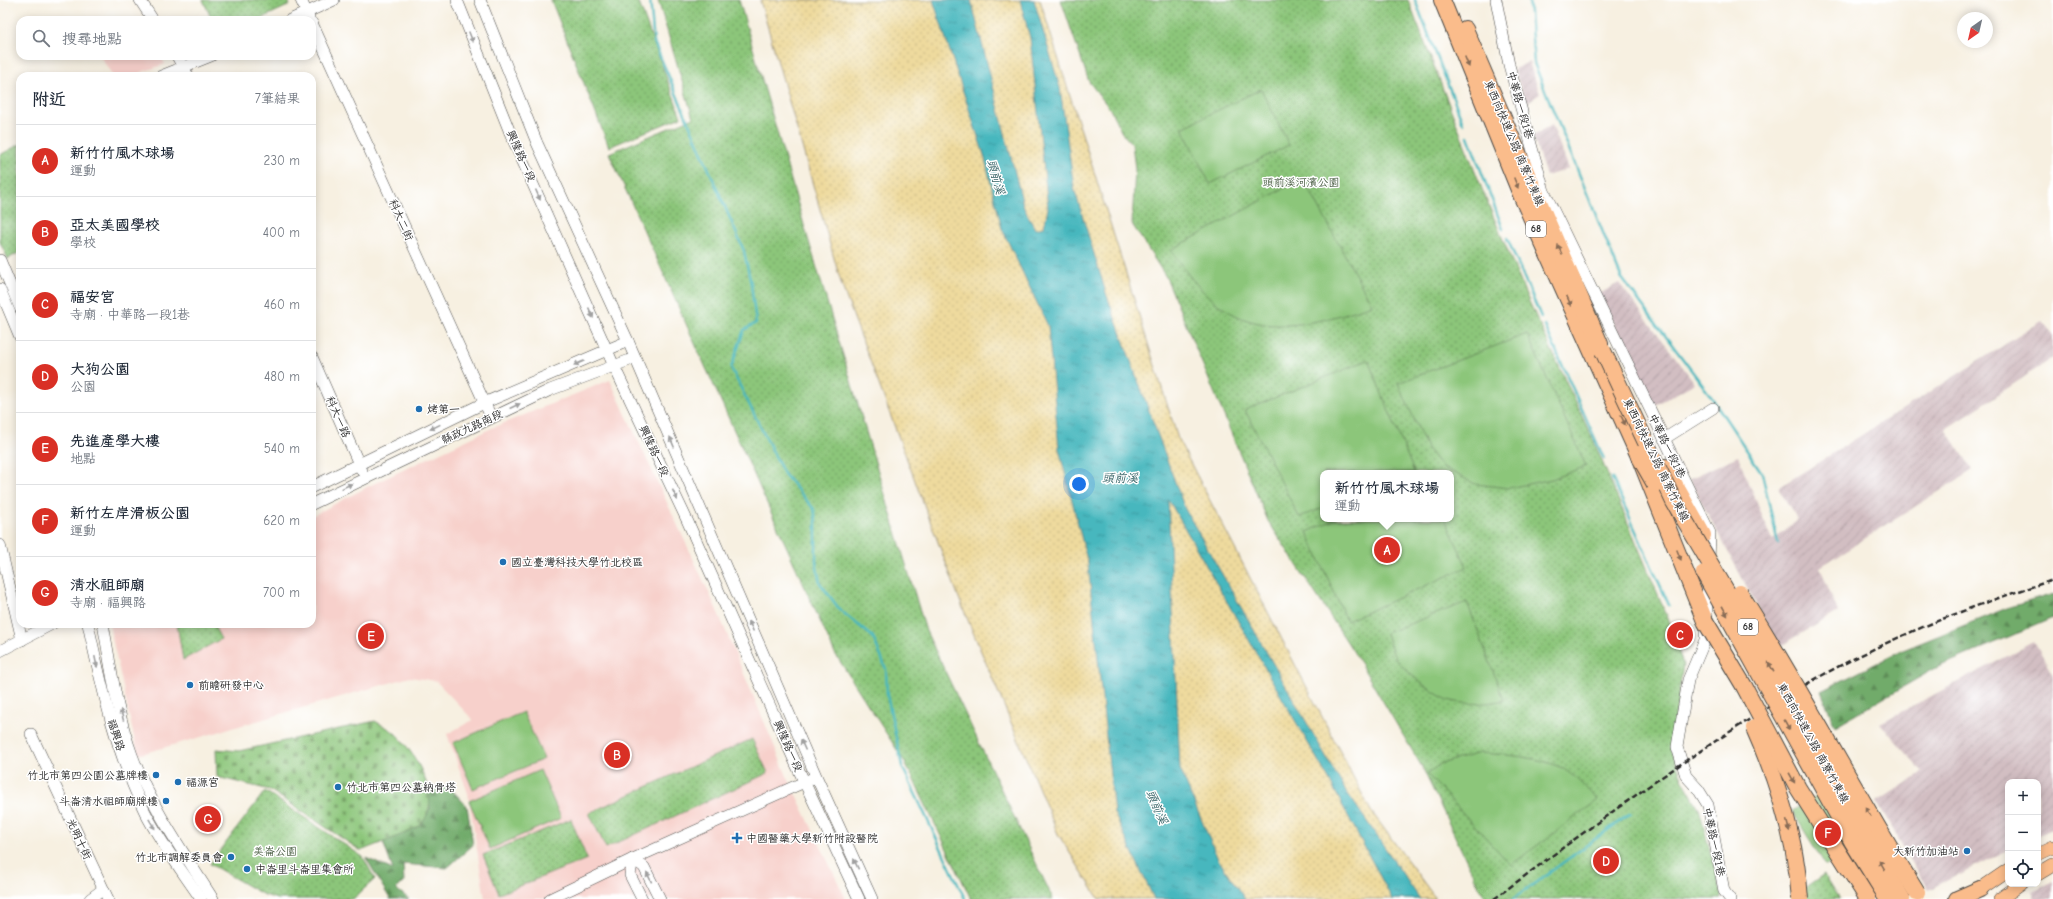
<!DOCTYPE html>
<html lang="zh-TW">
<head>
<meta charset="utf-8">
<style>
	body { margin:0; font-family:"Comic Neue","LXGW WenKai TC",sans-serif; background:#f6f6f7; color:#1f2937 }
	.controls { position:absolute; right:12px; bottom:12px; display:grid; overflow:hidden; border-radius:8px; box-shadow:0 2px 10px #0003 }
	.controls button { width:36px; height:36px; display:grid; place-items:center; padding:0; border:0; border-bottom:1px solid #e0e1e3; background:#fff; color:#1f2937; font:20px sans-serif }
	.compass { position:absolute; left:1957px; top:12px; width:36px; height:36px; border-radius:50%; background:#fff; box-shadow:0 2px 10px #0003; rotate:214deg }
	.you { position:absolute; left:1079px; top:484px; width:14px; height:14px; margin:-10px; border:3px solid #fff; border-radius:50%; background:#1a73e8; box-shadow:0 0 0 6px #1a73e833 }
	.badge { display:grid; place-items:center; width:26px; height:26px; border-radius:50%; background:#d93025; color:#fff; font-size:13px; font-weight:700 }
	.pin { position:absolute; translate:-50% -50%; border:2px solid #fff; box-shadow:0 1px 4px #0006 }
	.popup { position:absolute; left:1320px; top:470px; width:134px; height:52px; box-sizing:border-box; display:grid; place-content:center; border-radius:8px; background:#fff; filter:drop-shadow(0 1px 3px #0005); font-size:13px; white-space:nowrap; color:#747a83 }
	.popup b { font-size:15px; color:#1f2937 }
	.popup::after { content:''; position:absolute; left:50%; top:100%; margin-left:-8px; border:8px solid transparent; border-top-color:#fff }
	.list { margin:0; padding:0; list-style:none }
	h2 { display:flex; justify-content:space-between; align-items:center; height:52px; margin:0; padding:0 16px; font-size:17px }
	h2 small { font-size:13px; font-weight:400; color:#747a83 }
	.list li { display:grid; grid-template-columns:26px 1fr auto; gap:12px; align-items:center; box-sizing:border-box; height:72px; padding:0 16px; border-top:1px solid #e0e1e3 }
	.list b { display:block; font-size:15px; white-space:nowrap }
	.list p { margin:0; font-size:13px; white-space:nowrap; color:#747a83 }
	.list em { font-size:13px; font-style:normal; color:#747a83 }
	.icon { flex:none; width:22px; height:22px; fill:none; stroke:currentColor; stroke-width:2; stroke-linecap:round; stroke-linejoin:round }
	.map { position:relative; flex:none; width:2053px; height:899px; overflow:hidden }
	.search { position:absolute; background:#fff; box-shadow:0 2px 10px #0003; left:16px; top:16px; width:300px; height:44px; display:flex; align-items:center; gap:10px; box-sizing:border-box; padding:0 14px; border-radius:12px; color:#747a83; font-size:15px }
	.panel { position:absolute; background:#fff; box-shadow:0 2px 10px #0003; left:16px; top:72px; width:300px; height:556px; border-radius:12px }
	.map>svg:first-child { display:block }
	.built { fill:#f7d0cb }
	.industrial { fill:url(#industrial-furrows) }
	.grass { fill:url(#grass-dots); stroke:#5c7852; fill-rule:evenodd }
	.forest { fill:url(#forest-firs); stroke:#4e6b4a }
	.sand { fill:url(#sand-dots); stroke:#8c8264 }
	.cemetery { fill:url(#cemetery-stones); stroke:#5c7852 }
	.garden { fill:#8cc67a; stroke:#5c7852 }
	.water { fill:url(#water-ripples); stroke:#397174 }
	.lines { fill:none; stroke-linecap:round; stroke-linejoin:round }
	.stream { stroke:#47b7be; stroke-width:2.5 }
	.minor-casing { stroke:#4a4946; stroke-width:12 }
	.major-casing { stroke:#4a4946; stroke-width:14 }
	.highway-casing { stroke:#4a4946; stroke-width:18 }
	.minor { stroke:#fff; stroke-width:11 }
	.major { stroke:#fabc8b; stroke-width:13 }
	.highway { stroke:#fabc8b; stroke-width:16 }
	.rail { stroke:#2b2b2b; stroke-width:2.5; stroke-dasharray:6 3; stroke-linecap:butt }
	.highway-bridge-casing { stroke:#4a4946; stroke-width:18; stroke-linecap:butt }
	.highway-bridge { stroke:#fabc8b; stroke-width:16 }
	.oneway { fill:#a0a0a0 }
	.oneway2 { fill:#886c56 }
	.poi-dot { fill:#1f6fb2; stroke:#fff; stroke-width:1.5 }
	.labels { text-anchor:middle; dominant-baseline:central; stroke-width:3; stroke-linejoin:round; paint-order:stroke }
	.shield { fill:#fff; stroke:#6b6b6b; stroke-width:1 }
	.shield-label { font-size:10px; font-weight:bold; fill:#2b2b2b }
	.street-label { font-size:11px; fill:#2b2b2b; stroke:#fff }
	.park-label { font-size:11px; fill:#4d6147; stroke:#fff }
	.poi-label { font-size:11px; fill:#2b2b2b; stroke:#fff; text-anchor:start }
	.water-label { font-size:12px; font-style:italic; fill:#366366; stroke:#fff }
</style>
</head>
<body>
<div class="map">
<svg width="2053" height="899" viewBox="0 0 2053 899">
	<defs>
		<pattern id="industrial-furrows" width="10" height="10" patternUnits="userSpaceOnUse"><rect width="10" height="10" fill="#d2bec2"/><path d="M-1 1l2-2M0 10L10 0M9 11l2-2" fill="none" stroke="#b4a3a7"/></pattern>
		<pattern id="grass-dots" width="8" height="8" patternUnits="userSpaceOnUse"><rect width="8" height="8" fill="#8cc67a"/><path d="M2 2h.1M6 6h.1" fill="none" stroke="#73a164" stroke-width="1.8" stroke-linecap="round"/></pattern>
		<pattern id="forest-firs" width="22" height="20" patternUnits="userSpaceOnUse"><rect width="22" height="20" fill="#71ab6a"/><path d="M5 1l3.5 6h-7zM16 11l3.5 6h-7z" fill="#5d8b57"/></pattern>
		<pattern id="sand-dots" width="8" height="8" patternUnits="userSpaceOnUse"><rect width="8" height="8" fill="#eeda9e"/><path d="M2 2h.1M6 6h.1" fill="none" stroke="#cb8" stroke-width="1.8" stroke-linecap="round"/></pattern>
		<pattern id="cemetery-stones" width="16" height="16" patternUnits="userSpaceOnUse"><rect width="16" height="16" fill="#8cc67a"/><path d="M2 7V4a2 2 0 0 1 4 0v3zM10 15v-3a2 2 0 0 1 4 0v3z" fill="#73a164"/></pattern>
		<pattern id="water-ripples" width="26" height="14" patternUnits="userSpaceOnUse"><rect width="26" height="14" fill="#47b7be"/><path d="M2 4q2-2 4 0t4 0M15 11q2-2 4 0t4 0" fill="none" stroke="#3b959b"/></pattern>
	</defs>
	<rect width="100%" height="100%" fill="#fff"/>
	<filter id="ink" filterUnits="userSpaceOnUse"><feTurbulence type="fractalNoise" baseFrequency=".025" numOctaves="2"/><feDisplacementMap in="SourceGraphic" scale="8" xChannelSelector="R" yChannelSelector="G"/><feConvolveMatrix kernelMatrix="1 2 1 2 8 2 1 2 1" color-interpolation-filters="sRGB"/></filter>
	<filter id="wash" filterUnits="userSpaceOnUse"><feTurbulence type="fractalNoise" baseFrequency=".012" numOctaves="4" result="noise"/><feDisplacementMap in="SourceGraphic" scale="16" xChannelSelector="R" yChannelSelector="G"/><feGaussianBlur stdDeviation="0.9" result="paint"/><feColorMatrix in="noise" values="0 0 0 0 0 0 0 0 0 0 0 0 0 0 0 0 0 1.4 0 .05"/><feComposite in="paint" operator="in"/></filter>
	<g filter="url(#wash)">
		<rect width="100%" height="100%" fill="#f7f0e1"/>
		<g class="built">
			<polygon points="100,56 160,56 165,64 131,76 113,76"/>
			<polygon points="610,380 716,608 787,776 846,899 485,899 468,793 447,734 473,720 436,681 410,677 138,755 109,624 312,624 312,516 367,487 492,428"/>
		</g>
		<g class="industrial">
			<polygon points="1529,62 1540,94 1526,103 1514,69"/>
			<polygon points="1552,125 1569,169 1546,176 1533,136"/>
			<polygon points="1619,283 1695,383 1652,407 1599,294"/>
			<polygon points="2042,321 2053,334 2053,358 1946,429 1973,470 1820,567 1838,612 1779,647 1689,479 1738,456 1772,540 1798,520 1778,488"/>
			<polygon points="2034,642 2053,675 2053,829 2038,836 2038,782 2008,782 2008,850 1928,890 1877,802 1923,772 1880,723"/>
			<polygon points="2053,882 2053,899 2035,899 2032,892"/>
		</g>
		<g class="grass">
			<polygon points="203,0 288,0 290,5 258,20 212,20"/>
			<polygon points="551,0 638,0 681,117 609,147"/>
			<polygon points="658,0 739,0 804,225 926,631 1053,899 971,899 906,764 834,652 609,153 693,118"/>
			<path d="M1061 0H1408L1486 199 1527 297 1594 442 1670 623 1683 665 1671 750 1683 780 1699 808 1722 899H1487L1479 887 1422 767 1353 651 1268 521 1166 277 1132 224 1135 169 1132 144 1122 133 1110 109 1089 82ZM1323 473H1451V519H1323Z"/>
			<polygon points="20,144 20,252 8,259 0,242 0,155"/>
			<polygon points="177,624 213,624 221,639 183,660"/>
			<polygon points="752,739 768,773 606,848 589,813"/>
			<polygon points="265,791 363,857 375,879 353,899 277,899 262,894 210,864"/>
			<polygon points="571,819 587,859 499,894 483,855"/>
			<polygon points="1824,875 1839,899 1793,899 1793,897"/>
		</g>
		<g class="forest">
			<polygon points="2053,594 2053,618 1936,668 1835,726 1821,691 1903,650 2007,608"/>
			<polygon points="448,786 467,806 473,845 447,868 403,864 404,882 396,889 409,899 390,899 366,858 393,870 383,842 419,825 430,808 428,789"/>
		</g>
		<polygon class="sand" points="760,0 1040,0 1178,439 1371,811 1436,899 1099,899 1058,834 962,606 842,286"/>
		<path class="cemetery" d="M375 721C381 725 390 728 396 734 415 753 445 801 420 825 412 832 372 846 361 851L270 790 217 777 216 749 239 751Z"/>
		<g class="garden">
			<polygon points="1261,89 1289,145 1210,184 1182,128"/>
			<path d="M1303 178 1372 305C1279 337 1228 339 1171 250Z"/>
			<polygon points="1527,334 1586,466 1552,479 1509,488 1475,484 1441,466 1427,448 1398,383"/>
			<polygon points="1368,360 1414,472 1323,473 1323,508 1299,517 1245,410"/>
			<polygon points="1336,519 1445,519 1467,567 1347,621 1307,532"/>
			<path d="M1467 602 1504 700C1489 704 1468 705 1452 701 1436 697 1409 674 1398 661 1392 653 1389 642 1386 633Z"/>
			<polygon points="523,712 544,759 473,789 453,743"/>
			<path d="M1480 753C1506 755 1535 756 1560 767 1574 774 1586 789 1598 800L1511 865 1427 774 1440 764Z"/>
			<polygon points="540,770 561,818 490,849 469,801"/>
			<polygon points="1823,791 1858,847 1826,866 1792,811"/>
		</g>
		<polygon class="water" points="933,0 971,0 1024,208 1035,229 1044,227 1048,208 1030,38 1020,0 1034,0 1060,88 1074,188 1106,293 1185,509 1344,788 1420,899 1392,899 1328,778 1168,499 1180,769 1218,859 1245,899 1154,899 1114,813 1088,564 1059,449 1048,326 1002,229 984,155"/>
		<g class="lines">
			<g class="stream">
				<polyline points="650,0 654,42 744,251 751,284 756,323 744,330 731,368 784,474 814,509 816,521 816,562 820,583 840,610 873,637 886,669 887,695 902,766 965,899"/>
				<polyline points="1415,0 1463,123"/>
				<polyline points="1529,0 1534,63 1621,277 1710,395 1762,473 1778,543"/>
				<polyline points="1468,136 1503,229"/>
				<polyline points="1507,238 1541,317"/>
				<polyline points="1545,326 1604,459"/>
				<polyline points="1612,478 1669,605"/>
				<polyline points="1513,899 1631,813"/>
			</g>
		</g>
	</g>
	<g filter="url(#ink)">
		<g class="lines">
			<g class="minor-casing">
				<g id="minor">
					<polyline points="140,0 153,20"/>
					<polyline points="301,0 309,18"/>
					<polyline points="457,0 511,135 614,366 687,520 795,762 859,899"/>
					<polyline points="480,0 537,143 628,341 816,776 872,899"/>
					<polyline points="1496,0 1509,65 1544,191 1710,533 1709,561"/>
					<polyline points="290,20 334,0"/>
					<polyline points="312,23 491,417"/>
					<polyline points="177,56 188,76"/>
					<polyline points="161,76 211,56"/>
					<polyline points="0,260 20,308"/>
					<polyline points="0,289 20,337"/>
					<polyline points="312,357 362,471"/>
					<polyline points="1664,439 1713,408"/>
					<polyline points="312,487 484,403 628,341"/>
					<polyline points="312,504 550,390 635,358"/>
					<polyline points="0,545 22,640"/>
					<polyline points="1708,581 1705,640 1688,680 1677,747 1686,776 1698,789 1708,805 1724,891 1730,899"/>
					<path d="M88 624C102 688 116 753 145 812 160 842 182 871 201 899"/>
					<path d="M103 624C111 667 117 714 132 755 151 807 184 853 213 899"/>
					<polyline points="0,651 52,624"/>
					<polyline points="31,734 108,899"/>
					<polyline points="633,859 644,867 660,899"/>
					<polyline points="633,859 630,875 642,899"/>
					<polyline points="90,899 102,890"/>
					<polyline points="550,899 633,859 811,779"/>
				</g>
			</g>
			<g class="major-casing">
				<g id="major">
					<polyline points="2038,854 2053,847"/>
					<polyline points="2038,874 2053,865"/>
					<polyline points="1973,894 2008,870"/>
					<polyline points="2000,899 2021,884"/>
				</g>
			</g>
			<g class="highway-casing">
				<g id="highway">
					<polyline points="1442,0 1522,197 1638,454 1705,621"/>
					<polyline points="1465,29 1600,344"/>
					<polyline points="1665,467 1703,535"/>
					<polyline points="1957,899 1980,889"/>
				</g>
			</g>
			<use href="#minor" class="minor"/>
			<use href="#major" class="major"/>
			<use href="#highway" class="highway"/>
			<path class="rail" d="M1494 899C1577 837 1659 776 1747 721 1766 709 1785 696 1805 685 1883 640 1967 607 2053 580"/>
			<g class="highway-bridge-casing">
				<g id="highway-bridge">
					<polyline points="1603,351 1674,502 1754,638 1902,899"/>
					<polyline points="1638,454 1655,484"/>
					<polyline points="1704,573 1852,841 1888,899"/>
					<path d="M1740 593C1802 691 1856 794 1917 893"/>
					<polyline points="1705,621 1744,686 1798,788 1868,899"/>
					<path d="M1754 728C1778 782 1796 840 1800 899"/>
				</g>
			</g>
			<use href="#highway-bridge" class="highway-bridge"/>
		</g>
		<defs><path id="oneway-solid" d="M-6-.8H1V-3.2L6.5 0L1 3.2V.8H-6Z"/></defs>
		<g class="oneway">
			<use href="#oneway-solid" transform="translate(471 37) rotate(68)"/>
			<use href="#oneway-solid" transform="translate(538 195) rotate(66)"/>
			<use href="#oneway-solid" transform="translate(591 313) rotate(66)"/>
			<use href="#oneway-solid" transform="translate(579 363) rotate(157)"/>
			<use href="#oneway-solid" transform="translate(515 406) rotate(-25)"/>
			<use href="#oneway-solid" transform="translate(435 427) rotate(154)"/>
			<use href="#oneway-solid" transform="translate(672 442) rotate(-113)"/>
			<use href="#oneway-solid" transform="translate(347 486) rotate(-26)"/>
			<use href="#oneway-solid" transform="translate(675 495) rotate(65)"/>
			<use href="#oneway-solid" transform="translate(751 626) rotate(-114)"/>
			<use href="#oneway-solid" transform="translate(96 662) rotate(78)"/>
			<use href="#oneway-solid" transform="translate(122 715) rotate(-105)"/>
			<use href="#oneway-solid" transform="translate(803 745) rotate(-114)"/>
			<use href="#oneway-solid" transform="translate(152 824) rotate(58)"/>
			<use href="#oneway-solid" transform="translate(856 864) rotate(-115)"/>
			<use href="#oneway-solid" transform="translate(649 877) rotate(-116)"/>
		</g>
		<g class="oneway2">
			<use href="#oneway-solid" transform="translate(1467 62) rotate(68)"/>
			<use href="#oneway-solid" transform="translate(1516 183) rotate(68)"/>
			<use href="#oneway-solid" transform="translate(1560 250) rotate(-113)"/>
			<use href="#oneway-solid" transform="translate(1569 301) rotate(66)"/>
			<use href="#oneway-solid" transform="translate(1623 420) rotate(66)"/>
			<use href="#oneway-solid" transform="translate(1679 555) rotate(68)"/>
			<use href="#oneway-solid" transform="translate(1725 611) rotate(61)"/>
			<use href="#oneway-solid" transform="translate(1771 667) rotate(-119)"/>
			<use href="#oneway-solid" transform="translate(1787 725) rotate(61)"/>
			<use href="#oneway-solid" transform="translate(1792 778) rotate(61)"/>
			<use href="#oneway-solid" transform="translate(1868 812) rotate(-120)"/>
			<use href="#oneway-solid" transform="translate(1788 826) rotate(76)"/>
			<use href="#oneway-solid" transform="translate(1882 865) rotate(-120)"/>
		</g>
	</g>
	<g class="poi-dot">
		<circle cx="419" cy="409" r="4"/>
		<circle cx="503" cy="562" r="4"/>
		<circle cx="190" cy="685" r="4"/>
		<circle cx="156" cy="775" r="4"/>
		<circle cx="178" cy="782" r="4"/>
		<circle cx="338" cy="787" r="4"/>
		<circle cx="166" cy="801" r="4"/>
		<path d="M735 832h4v4h4v4h-4v4h-4v-4h-4v-4h4z"/>
		<circle cx="1967" cy="851" r="4"/>
		<circle cx="231" cy="857" r="4"/>
		<circle cx="247" cy="869" r="4"/>
	</g>
	<g class="labels">
		<g class="shield">
			<rect x="1526" y="221" width="20" height="16" rx="3"/>
			<rect x="1738" y="619" width="20" height="16" rx="3"/>
		</g>
		<g class="shield-label">
			<text x="1536" y="229">68</text>
			<text x="1748" y="627">68</text>
		</g>
		<g class="street-label">
			<text transform="translate(1520 105) rotate(74)">中華路一段1巷</text>
			<text transform="translate(1514 143) rotate(67)">東西向快速公路 南寮竹東線</text>
			<text transform="translate(521 156) rotate(66)">興隆路一段</text>
			<text transform="translate(401 220) rotate(66)">科大二街</text>
			<text transform="translate(338 417) rotate(66)">科大一路</text>
			<text transform="translate(472 427) rotate(-25)">縣政九路南段</text>
			<text transform="translate(1667 446) rotate(64)">中華路一段1巷</text>
			<text transform="translate(654 451) rotate(65)">興隆路一段</text>
			<text transform="translate(1656 460) rotate(64)">東西向快速公路 南寮竹東線</text>
			<text transform="translate(116 735) rotate(72)">福興路</text>
			<text transform="translate(1813 743) rotate(61)">東西向快速公路 南寮竹東線</text>
			<text transform="translate(788 746) rotate(66)">興隆路一段</text>
			<text transform="translate(79 839) rotate(65)">光明十街</text>
			<text transform="translate(1714 842) rotate(78)">中華路一段1巷</text>
		</g>
		<g class="park-label">
			<text x="1301" y="182">頭前溪河濱公園</text>
			<text x="275" y="851">美崙公園</text>
		</g>
		<g class="poi-label">
			<text x="427" y="409">烤第一</text>
			<text x="511" y="562">國立臺灣科技大學竹北校區</text>
			<text x="198" y="685">前瞻研發中心</text>
			<text x="148" y="775" text-anchor="end">竹北市第四公園公墓牌樓</text>
			<text x="186" y="782">福源宮</text>
			<text x="346" y="787">竹北市第四公墓納骨塔</text>
			<text x="158" y="801" text-anchor="end">斗崙清水祖師廟牌樓</text>
			<text x="746" y="838">中國醫藥大學新竹附設醫院</text>
			<text x="1959" y="851" text-anchor="end">大新竹加油站</text>
			<text x="223" y="857" text-anchor="end">竹北市調解委員會</text>
			<text x="255" y="869">中崙里斗崙里集會所</text>
		</g>
		<g class="water-label">
			<text transform="translate(996 177) rotate(74)">頭前溪</text>
			<text x="1120" y="478">頭前溪</text>
			<text transform="translate(1157 807) rotate(67)">頭前溪</text>
		</g>
	</g>
</svg>
<div class="controls">
<button>+</button>
<button>−</button>
<button><svg class="icon" aria-label="locate" viewBox="0 0 24 24"><circle cx="12" cy="12" r="6"/><path d="M12 2v4M12 18v4M2 12h4M18 12h4"/></svg></button>
</div>
<svg class="compass" viewBox="-18 -18 36 36"><path d="M0-13l5 13h-10z" fill="#e53935"/><path d="M0 13l5-13h-10z" fill="#747a83"/></svg>
<div class="you"></div>
<div class="pin badge" style="left:1387px;top:550px">A</div>
<div class="popup"><b>新竹竹風木球場</b>運動</div>
<div class="pin badge" style="left:617px;top:755px">B</div>
<div class="pin badge" style="left:1680px;top:635px">C</div>
<div class="pin badge" style="left:1606px;top:861px">D</div>
<div class="pin badge" style="left:371px;top:636px">E</div>
<div class="pin badge" style="left:1828px;top:833px">F</div>
<div class="pin badge" style="left:208px;top:819px">G</div>
<div class="search"><svg class="icon" aria-label="search" viewBox="0 0 24 24"><circle cx="10" cy="10" r="6"/><path d="M15 15l6 6"/></svg>搜尋地點</div>
<section class="panel">
<h2>附近<small>7筆結果</small></h2>
<ul class="list">
<li><span class="badge">A</span><div><b>新竹竹風木球場</b><p>運動</p></div><em>230 m</em></li>
<li><span class="badge">B</span><div><b>亞太美國學校</b><p>學校</p></div><em>400 m</em></li>
<li><span class="badge">C</span><div><b>福安宮</b><p>寺廟 · 中華路一段1巷</p></div><em>460 m</em></li>
<li><span class="badge">D</span><div><b>大狗公園</b><p>公園</p></div><em>480 m</em></li>
<li><span class="badge">E</span><div><b>先進產學大樓</b><p>地點</p></div><em>540 m</em></li>
<li><span class="badge">F</span><div><b>新竹左岸滑板公園</b><p>運動</p></div><em>620 m</em></li>
<li><span class="badge">G</span><div><b>清水祖師廟</b><p>寺廟 · 福興路</p></div><em>700 m</em></li>
</ul>
</section>
</div>
</body>
</html>
